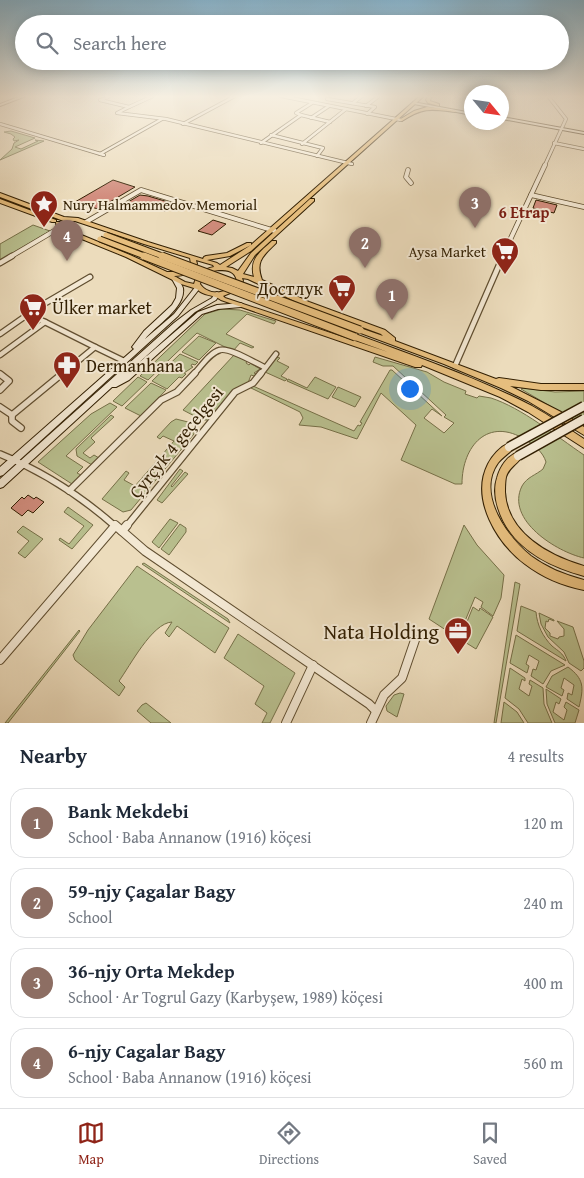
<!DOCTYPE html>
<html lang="en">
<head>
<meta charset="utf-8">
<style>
	body { margin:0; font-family:"Gentium Book Plus",serif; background:#f6f6f7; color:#1f2937 }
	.compass { position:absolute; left:464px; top:85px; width:45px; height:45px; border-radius:50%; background:#fff; box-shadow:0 2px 12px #0003; rotate:119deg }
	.you { position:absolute; left:409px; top:388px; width:18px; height:18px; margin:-12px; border:4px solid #fff; border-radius:50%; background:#1a73e8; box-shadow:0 0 0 8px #1a73e833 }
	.badge { display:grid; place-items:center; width:32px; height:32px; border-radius:50%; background:#8f2418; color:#fff; font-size:16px; font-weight:700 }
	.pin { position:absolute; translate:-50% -41px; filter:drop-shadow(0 1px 2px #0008) }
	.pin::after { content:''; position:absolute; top:26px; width:18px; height:15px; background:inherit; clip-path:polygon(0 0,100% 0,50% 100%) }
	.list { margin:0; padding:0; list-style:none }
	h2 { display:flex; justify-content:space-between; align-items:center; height:65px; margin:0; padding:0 20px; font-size:21px }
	h2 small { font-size:16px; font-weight:400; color:#747a83 }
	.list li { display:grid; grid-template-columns:32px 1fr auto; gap:15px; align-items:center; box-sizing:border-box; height:70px; margin:0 10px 10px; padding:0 10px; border:1px solid #e0e1e3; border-radius:15px }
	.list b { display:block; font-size:19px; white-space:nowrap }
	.list p { margin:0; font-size:16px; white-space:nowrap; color:#747a83 }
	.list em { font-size:16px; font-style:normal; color:#747a83 }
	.icon { flex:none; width:28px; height:28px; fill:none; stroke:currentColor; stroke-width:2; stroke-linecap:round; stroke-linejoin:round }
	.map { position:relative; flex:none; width:584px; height:723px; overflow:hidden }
	.search { position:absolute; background:#fff; box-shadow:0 2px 12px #0003; left:15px; right:15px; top:15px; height:55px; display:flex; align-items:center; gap:12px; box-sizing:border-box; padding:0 18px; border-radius:28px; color:#747a83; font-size:19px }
	.sheet { height:385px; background:#fff }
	nav { display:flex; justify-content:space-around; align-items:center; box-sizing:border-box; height:70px; border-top:1px solid #e0e1e3; background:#fff; font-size:14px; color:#747a83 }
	nav a { display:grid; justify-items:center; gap:2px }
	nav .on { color:#8f2418 }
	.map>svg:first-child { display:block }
	.green { fill:#b9c08f; stroke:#767048 }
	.building { fill:#d28d7e; stroke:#321f02 }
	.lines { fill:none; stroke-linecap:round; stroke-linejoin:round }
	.street-far4-casing { stroke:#604e30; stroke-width:4 }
	.street-far3-casing { stroke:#604e30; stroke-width:5.5 }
	.street-far2-casing { stroke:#604e30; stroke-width:7 }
	.street-far1-casing { stroke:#604e30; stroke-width:8 }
	.street-casing { stroke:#604e30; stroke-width:10 }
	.secondary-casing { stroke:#321f02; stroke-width:2 }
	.primary-casing { stroke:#321f02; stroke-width:2 }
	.street-far4 { stroke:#f3e8d3; stroke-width:2.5 }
	.street-far3 { stroke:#f3e8d3; stroke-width:4 }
	.street-far2 { stroke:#f3e8d3; stroke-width:4.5 }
	.street-far1 { stroke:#f3e8d3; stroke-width:5.5 }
	.street { stroke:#f3e8d3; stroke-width:8 }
	.secondary { fill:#f3e8d3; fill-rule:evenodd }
	.primary { fill:#e6be7e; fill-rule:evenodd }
	.secondary-bridge-casing { stroke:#321f02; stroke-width:11; stroke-linecap:butt }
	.primary-bridge-far1-casing { stroke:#321f02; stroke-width:7; stroke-linecap:butt }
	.primary-bridge-casing { stroke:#321f02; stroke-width:9; stroke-linecap:butt }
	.secondary-bridge { stroke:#f3e8d3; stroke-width:8 }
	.primary-bridge-far1 { stroke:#e6be7e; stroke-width:5 }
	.primary-bridge { stroke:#e6be7e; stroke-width:7 }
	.labels { text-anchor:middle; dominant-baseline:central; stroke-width:4; stroke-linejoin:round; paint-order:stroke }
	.far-poi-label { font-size:15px; fill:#321f02; stroke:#f3e8d3; text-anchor:start }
	.far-neighbourhood-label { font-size:16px; font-weight:bold; fill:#7a1f14; stroke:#f3e8d3 }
	.poi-label { font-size:18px; fill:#321f02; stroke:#f3e8d3; text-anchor:start }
	.street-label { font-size:18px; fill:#321f02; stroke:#f3e8d3 }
	.near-poi-label { font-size:21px; fill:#321f02; stroke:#f3e8d3; text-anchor:end }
</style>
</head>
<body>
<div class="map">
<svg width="584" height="723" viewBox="0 0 584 723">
	<rect width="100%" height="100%" fill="#ecdcbc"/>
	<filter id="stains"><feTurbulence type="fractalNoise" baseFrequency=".004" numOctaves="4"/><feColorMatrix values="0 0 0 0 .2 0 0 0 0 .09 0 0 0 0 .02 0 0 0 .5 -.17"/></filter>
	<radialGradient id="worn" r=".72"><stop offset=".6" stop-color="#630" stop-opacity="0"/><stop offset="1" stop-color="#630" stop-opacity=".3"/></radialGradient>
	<g class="green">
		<polygon points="11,131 35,138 15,147 21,149 38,141 35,140 44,141 0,160 12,149 14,143 19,140 14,141 13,139 15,137 11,134 4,132"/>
		<polygon points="33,225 50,231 0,260 0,244"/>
		<polygon points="222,309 240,310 276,321 274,324 247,314 226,334 254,347 252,348 240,343 233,351 197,333 148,380 140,376 205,314"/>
		<polygon points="199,336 216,343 199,360 182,352"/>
		<polygon points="180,354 198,362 195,365 192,364 191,366 193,367 184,373 186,374 182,378 179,377 167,389 152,381"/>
		<polygon points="234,355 247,361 246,363 249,365 251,363 259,367 260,369 254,373 256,374 254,376 251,375 248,383 234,389 208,420 202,420 183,410"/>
		<polygon points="276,357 280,358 277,361 289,367 281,376 287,379 285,381 265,372"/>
		<path d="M375 357 427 372 444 382 466 391 465 394 477 398 479 396C483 397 487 397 491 398 522 408 556 436 584 455V558C557 552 505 520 522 486 527 477 536 475 543 469L546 462C543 452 534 445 526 440 488 416 462 446 462 484H455L401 460 416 425 381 393 357 439 321 427 299 425 303 418 300 412 251 388 253 386 354 431 358 425 360 426 362 423 360 422 390 370H392L442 416 432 409 424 418 444 433 454 423 444 417 446 415 393 366H383L373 362Z"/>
		<polygon points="138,377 147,382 122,406 113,401"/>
		<polygon points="315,377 336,387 328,399 287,381 288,379 307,388"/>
		<polygon points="151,383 166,390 141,416 125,408"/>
		<polygon points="338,387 361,397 355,407 332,397"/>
		<polygon points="523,388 555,392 584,391 584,426 521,389"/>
		<polygon points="110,403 117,407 66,456 83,467 77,473 81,475 72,484 38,462 91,414"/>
		<polygon points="111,415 114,417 91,438 95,442 83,453 90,458 94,455 99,458 92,465 77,456 76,449"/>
		<polygon points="176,419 188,422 187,424 193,429 194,434 131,510 123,512 102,499 126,471 129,473 124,480 135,486 174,441 163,436 160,439 157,437 171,422"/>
		<polygon points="180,469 183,471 171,486 172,487 185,472 188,474 162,503 157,500"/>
		<polygon points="68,507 93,525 72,549 59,540 60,538 69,544 84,526 64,512"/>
		<polygon points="170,519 178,523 159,548 152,542"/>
		<polygon points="180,524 186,528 186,532 169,555 161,549"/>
		<polygon points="464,525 477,545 504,575 501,598 493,616 481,607 483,602 475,597 458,638 429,619"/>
		<polygon points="23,526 43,539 25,558 18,553 29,541 17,532"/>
		<polygon points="144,563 228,619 230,623 142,564"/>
		<path d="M137 566 229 628 215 653 177 626 169 637 165 633 172 622C152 623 130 666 119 681L125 687 119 696 75 660 73 655 88 630Z"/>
		<polygon points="515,582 520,584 496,723 494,723"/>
		<path d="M521 606 536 612C537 625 543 637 552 646 558 651 563 653 566 661L517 631Z"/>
		<polygon points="473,607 479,611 480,608 493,617 476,649 460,639"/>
		<polygon points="539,613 554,620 554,621 549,619 548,622 546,621 545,628 550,633 550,636 558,639 559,637 564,636 564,629 557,621 573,627 584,661 584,668 581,671 569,663 564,652 548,637 541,624"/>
		<polygon points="79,630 80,631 8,723 5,723"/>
		<polygon points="238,634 295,673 270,723 262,723 267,713 255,704 264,686 224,658"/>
		<polygon points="516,635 565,665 551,671 543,684 531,676 533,669 536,670 539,661 529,655 526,664 529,666 527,673 510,663"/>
		<path d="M568 667C584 679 584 687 579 707L567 699 568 693 572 695 574 685 564 678 561 688 564 690 562 696 546 687 552 676Z"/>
		<polygon points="510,668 525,678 525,681 522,679 519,689 529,696 532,686 529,684 530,680 543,688 544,704 552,723 528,723 519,709 505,698"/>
		<polygon points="546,689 561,699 559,704 556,702 553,712 564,720 567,710 564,707 566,702 579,710 575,723 555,723 547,704"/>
		<polygon points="400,693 404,694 397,717 387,711 386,706 394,695"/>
		<polygon points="504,702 517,712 524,723 501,723"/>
		<polygon points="146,703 171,723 151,723 137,711 142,705"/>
	</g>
	<g class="building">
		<polygon points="113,180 135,187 98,209 75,202"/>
		<polygon points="140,195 148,196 175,204 165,211 134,202 127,206 123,205"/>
		<polygon points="536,200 557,205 554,213 533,208"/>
		<polygon points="213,220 226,224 212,235 198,231"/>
		<polygon points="28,495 34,499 36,497 44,502 33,513 28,510 22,516 11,508 22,497 24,499"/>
	</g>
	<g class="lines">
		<g class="street-far4-casing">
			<g id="street-far4">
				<polyline points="281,96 401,120"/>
				<polyline points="327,99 375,107 367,114"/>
				<polyline points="100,100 129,107 153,96"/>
				<polyline points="101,100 110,96"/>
				<polyline points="353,103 362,96"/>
				<polyline points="366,106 379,96"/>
				<polyline points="129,107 117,113 166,119 352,164"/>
				<polyline points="301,115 296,113 312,103"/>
				<polyline points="311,118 329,106"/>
				<polyline points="0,124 104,155"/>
				<polyline points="183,124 235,96"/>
				<polyline points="271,135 323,148 317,156"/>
				<polyline points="261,143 301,115 330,122"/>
				<polyline points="554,143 584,149"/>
				<polyline points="302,144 346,109"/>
				<polyline points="100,154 162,119"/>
				<polyline points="544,167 566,119 548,96"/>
			</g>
		</g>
		<g class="street-far3-casing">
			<g id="street-far3">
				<polyline points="408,170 406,177 411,183"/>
				<polyline points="531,195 584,207"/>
				<polyline points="86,222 141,190 275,231"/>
				<polyline points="10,257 59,228"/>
				<polyline points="502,257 545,165"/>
			</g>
		</g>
		<g class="street-far2-casing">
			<g id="street-far2">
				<polyline points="0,263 12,256"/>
				<polyline points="28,314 45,322"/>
				<polyline points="0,334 37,308 90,277"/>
				<polyline points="0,355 45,322 95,347"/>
				<polyline points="455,366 503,256"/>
				<polyline points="61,375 95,347 124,361"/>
				<path d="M193 375C201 367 209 353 220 350 229 347 255 363 264 367"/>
				<polyline points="260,375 276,354"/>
			</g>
		</g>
		<g class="street-far1-casing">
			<g id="street-far1">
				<polyline points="0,374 9,381 0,390"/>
				<polyline points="0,407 12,415"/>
				<polyline points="12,415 63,373"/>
				<polyline points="12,415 12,421 21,428"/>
				<path d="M0 454C44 472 81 496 116 527"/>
				<polyline points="69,491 161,400 177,392 195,373"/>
				<polyline points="126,527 235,392 253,383 261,373"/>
			</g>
		</g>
		<g class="street-casing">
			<g id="street">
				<polyline points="115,525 145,551 369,704 376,711"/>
				<polyline points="122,531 127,525"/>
				<polyline points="0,660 115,526"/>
				<polyline points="286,723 313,665"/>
				<polyline points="371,723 384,695 402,678 415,640"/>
			</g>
		</g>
		<g class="secondary-casing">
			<g id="secondary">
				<polygon points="21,96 26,96 0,106 0,104"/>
				<polygon points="413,102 472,113 472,115 414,104"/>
				<polygon points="502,117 584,132 584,134 502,119"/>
				<path d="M175 277 177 278C179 281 182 285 183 288 186 308 155 326 145 339L174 314 196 286H200V288L178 316 3 475 0 476V467L134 349 132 347 144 331 172 305 176 298 177 288 172 279Z"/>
				<polygon points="217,292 220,294 216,300 195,312 134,367 198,312 217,305 241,303 244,305 241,307 218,309 202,314 129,380 116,387 112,387 3,487 0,488 0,479 174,323 191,310 212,298 215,293"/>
			</g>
		</g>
		<g class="primary-casing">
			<g id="primary">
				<path d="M420 96H424L251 251 226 267 232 268 238 271 251 253 310 199H314V201L255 255 243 274 254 277C249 259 260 252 272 241H276V243C263 256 255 261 262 280L309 302 385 330 395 338V341L496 379 499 378 541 384H584V390H541L510 386 561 412 584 427V435L528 401 501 388 444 364 358 332 356 330 358 328H360L383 336 381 334 305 306 248 279 242 278 243 281 235 291 223 296 225 298 388 352 352 339 351 337 352 335H358C416 357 476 377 532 406 550 416 567 428 584 439V448L528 412 500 397 422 365 421 367H415L221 300C213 294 203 296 197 289L181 284 126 257 57 229 56 222H52L0 203V199L56 220V222H60L62 227 130 255 167 272H181L187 269 191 264 190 258 144 244 75 221 66 222 61 220 0 197V193L64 217 78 218 148 242 203 259 204 257 206 256 227 253 247 243H251V245ZM251 245 220 265 217 263 207 260 230 256ZM196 260 213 265 214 267C204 269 197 273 194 284L185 282 174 276C184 276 191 273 197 264ZM219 270C228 270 235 271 237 281 229 294 209 297 200 284 202 274 210 271 219 270Z"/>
				<polygon points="428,96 432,96 430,100 430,101 439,104 439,106 428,103 426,100"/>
				<path d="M427 107 439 108 457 111 455 112C431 109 424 107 402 121L399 120 414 111Z"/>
				<path d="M509 443 512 444 513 447 512 450C508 454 502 458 498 463 476 494 507 537 531 556 547 568 565 575 584 580V590C563 586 542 577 525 564 497 543 470 499 488 464 492 456 500 447 509 443Z"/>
				<path d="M518 452 521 453 522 456C518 464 509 467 506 477 505 482 505 487 505 492 507 533 549 556 584 566V576C547 566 510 547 498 508 495 499 494 487 497 478 500 467 507 456 518 452Z"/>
			</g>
		</g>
		<use href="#street-far4" class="street-far4"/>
		<use href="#street-far3" class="street-far3"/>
		<use href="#street-far2" class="street-far2"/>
		<use href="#street-far1" class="street-far1"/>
		<use href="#street" class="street"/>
		<use href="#secondary" class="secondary"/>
		<use href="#primary" class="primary"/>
		<g class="secondary-bridge-casing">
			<g id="secondary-bridge">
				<polyline points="509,447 584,406"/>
				<polyline points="518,456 584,419"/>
			</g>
		</g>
		<g class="primary-bridge-far1-casing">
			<g id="primary-bridge-far1">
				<polyline points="106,235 165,257"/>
				<polyline points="100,239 147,257"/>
			</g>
		</g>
		<g class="primary-bridge-casing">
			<g id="primary-bridge">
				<polyline points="144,256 355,337"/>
				<polyline points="162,256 360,330"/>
			</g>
		</g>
		<use href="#secondary-bridge" class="secondary-bridge"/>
		<use href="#primary-bridge-far1" class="primary-bridge-far1"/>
		<use href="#primary-bridge" class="primary-bridge"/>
	</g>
	<linearGradient id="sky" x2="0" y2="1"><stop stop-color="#88b7d2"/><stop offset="0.49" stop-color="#f6efe1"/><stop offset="1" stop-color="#f6efe1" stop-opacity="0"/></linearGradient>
	<rect width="584" height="197" fill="url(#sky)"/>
	<defs>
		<g id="sight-pin" transform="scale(1.4375)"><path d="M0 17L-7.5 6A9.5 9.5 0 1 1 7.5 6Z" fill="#8f2418" stroke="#f3e8d3"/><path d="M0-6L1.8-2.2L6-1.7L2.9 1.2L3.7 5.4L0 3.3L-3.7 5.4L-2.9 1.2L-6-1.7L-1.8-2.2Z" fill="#fff"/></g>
		<g id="supermarket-pin" transform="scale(1.4375)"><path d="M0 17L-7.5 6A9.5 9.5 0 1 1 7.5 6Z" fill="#8f2418" stroke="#f3e8d3"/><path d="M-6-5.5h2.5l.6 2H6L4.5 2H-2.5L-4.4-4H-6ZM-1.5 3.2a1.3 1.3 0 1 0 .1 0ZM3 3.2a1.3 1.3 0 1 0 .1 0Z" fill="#fff"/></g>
		<g id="pharmacy-pin" transform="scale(1.4375)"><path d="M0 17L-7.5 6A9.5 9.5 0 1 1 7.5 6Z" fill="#8f2418" stroke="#f3e8d3"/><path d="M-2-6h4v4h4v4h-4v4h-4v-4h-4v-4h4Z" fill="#fff"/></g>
		<g id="office-pin" transform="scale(1.4375)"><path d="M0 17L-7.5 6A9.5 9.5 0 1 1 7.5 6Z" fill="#8f2418" stroke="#f3e8d3"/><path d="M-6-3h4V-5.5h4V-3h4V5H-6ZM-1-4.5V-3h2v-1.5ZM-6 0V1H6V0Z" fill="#fff"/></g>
	</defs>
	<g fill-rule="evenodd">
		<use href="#sight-pin" x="44" y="204"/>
		<use href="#supermarket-pin" x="505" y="251"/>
		<use href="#supermarket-pin" x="342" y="288"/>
		<use href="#supermarket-pin" x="33" y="307"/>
		<use href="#pharmacy-pin" x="67" y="365"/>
		<use href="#office-pin" x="458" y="631"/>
	</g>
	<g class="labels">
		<g class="far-poi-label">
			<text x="63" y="204">Nury Halmammedov Memorial</text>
			<text x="486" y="251" text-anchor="end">Aysa Market</text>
		</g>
		<g class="far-neighbourhood-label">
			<text x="524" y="212">6 Etrap</text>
		</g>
		<g class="poi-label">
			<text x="323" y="288" text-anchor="end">Достлук</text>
			<text x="52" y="307">Ülker market</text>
			<text x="86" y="365">Dermanhana</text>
		</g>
		<g class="street-label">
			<text transform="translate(176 442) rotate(-51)">Çyrçyk 4 geçelgesi</text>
		</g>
		<g class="near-poi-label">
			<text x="439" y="631">Nata Holding</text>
		</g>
	</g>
	<rect width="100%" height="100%" filter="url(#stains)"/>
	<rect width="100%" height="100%" fill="url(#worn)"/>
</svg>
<svg class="compass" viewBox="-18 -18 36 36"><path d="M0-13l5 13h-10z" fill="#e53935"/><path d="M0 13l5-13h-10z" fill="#747a83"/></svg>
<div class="you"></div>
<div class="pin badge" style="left:392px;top:320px;background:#8d6e63">1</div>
<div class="pin badge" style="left:365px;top:268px;background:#8d6e63">2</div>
<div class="pin badge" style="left:475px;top:228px;background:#8d6e63">3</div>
<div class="pin badge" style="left:67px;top:261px;background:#8d6e63">4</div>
<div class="search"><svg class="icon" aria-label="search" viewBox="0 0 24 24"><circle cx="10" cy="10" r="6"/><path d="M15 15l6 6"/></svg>Search here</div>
</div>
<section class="sheet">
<h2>Nearby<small>4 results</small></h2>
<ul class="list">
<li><span class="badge" style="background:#8d6e63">1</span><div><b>Bank Mekdebi</b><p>School · Baba Annanow (1916) köçesi</p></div><em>120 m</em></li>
<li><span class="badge" style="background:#8d6e63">2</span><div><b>59-njy Çagalar Bagy</b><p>School</p></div><em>240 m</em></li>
<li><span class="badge" style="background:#8d6e63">3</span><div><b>36-njy Orta Mekdep</b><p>School · Ar Togrul Gazy (Karbyşew, 1989) köçesi</p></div><em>400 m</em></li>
<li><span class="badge" style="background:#8d6e63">4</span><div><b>6-njy Cagalar Bagy</b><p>School · Baba Annanow (1916) köçesi</p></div><em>560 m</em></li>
</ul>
</section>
<nav>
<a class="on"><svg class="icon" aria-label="map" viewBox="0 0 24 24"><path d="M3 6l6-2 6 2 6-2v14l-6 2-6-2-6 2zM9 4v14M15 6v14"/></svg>Map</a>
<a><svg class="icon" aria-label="directions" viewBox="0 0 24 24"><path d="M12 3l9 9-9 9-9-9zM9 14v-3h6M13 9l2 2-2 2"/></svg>Directions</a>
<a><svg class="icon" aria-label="saved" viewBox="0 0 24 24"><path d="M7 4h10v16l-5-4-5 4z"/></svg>Saved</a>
</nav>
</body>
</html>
